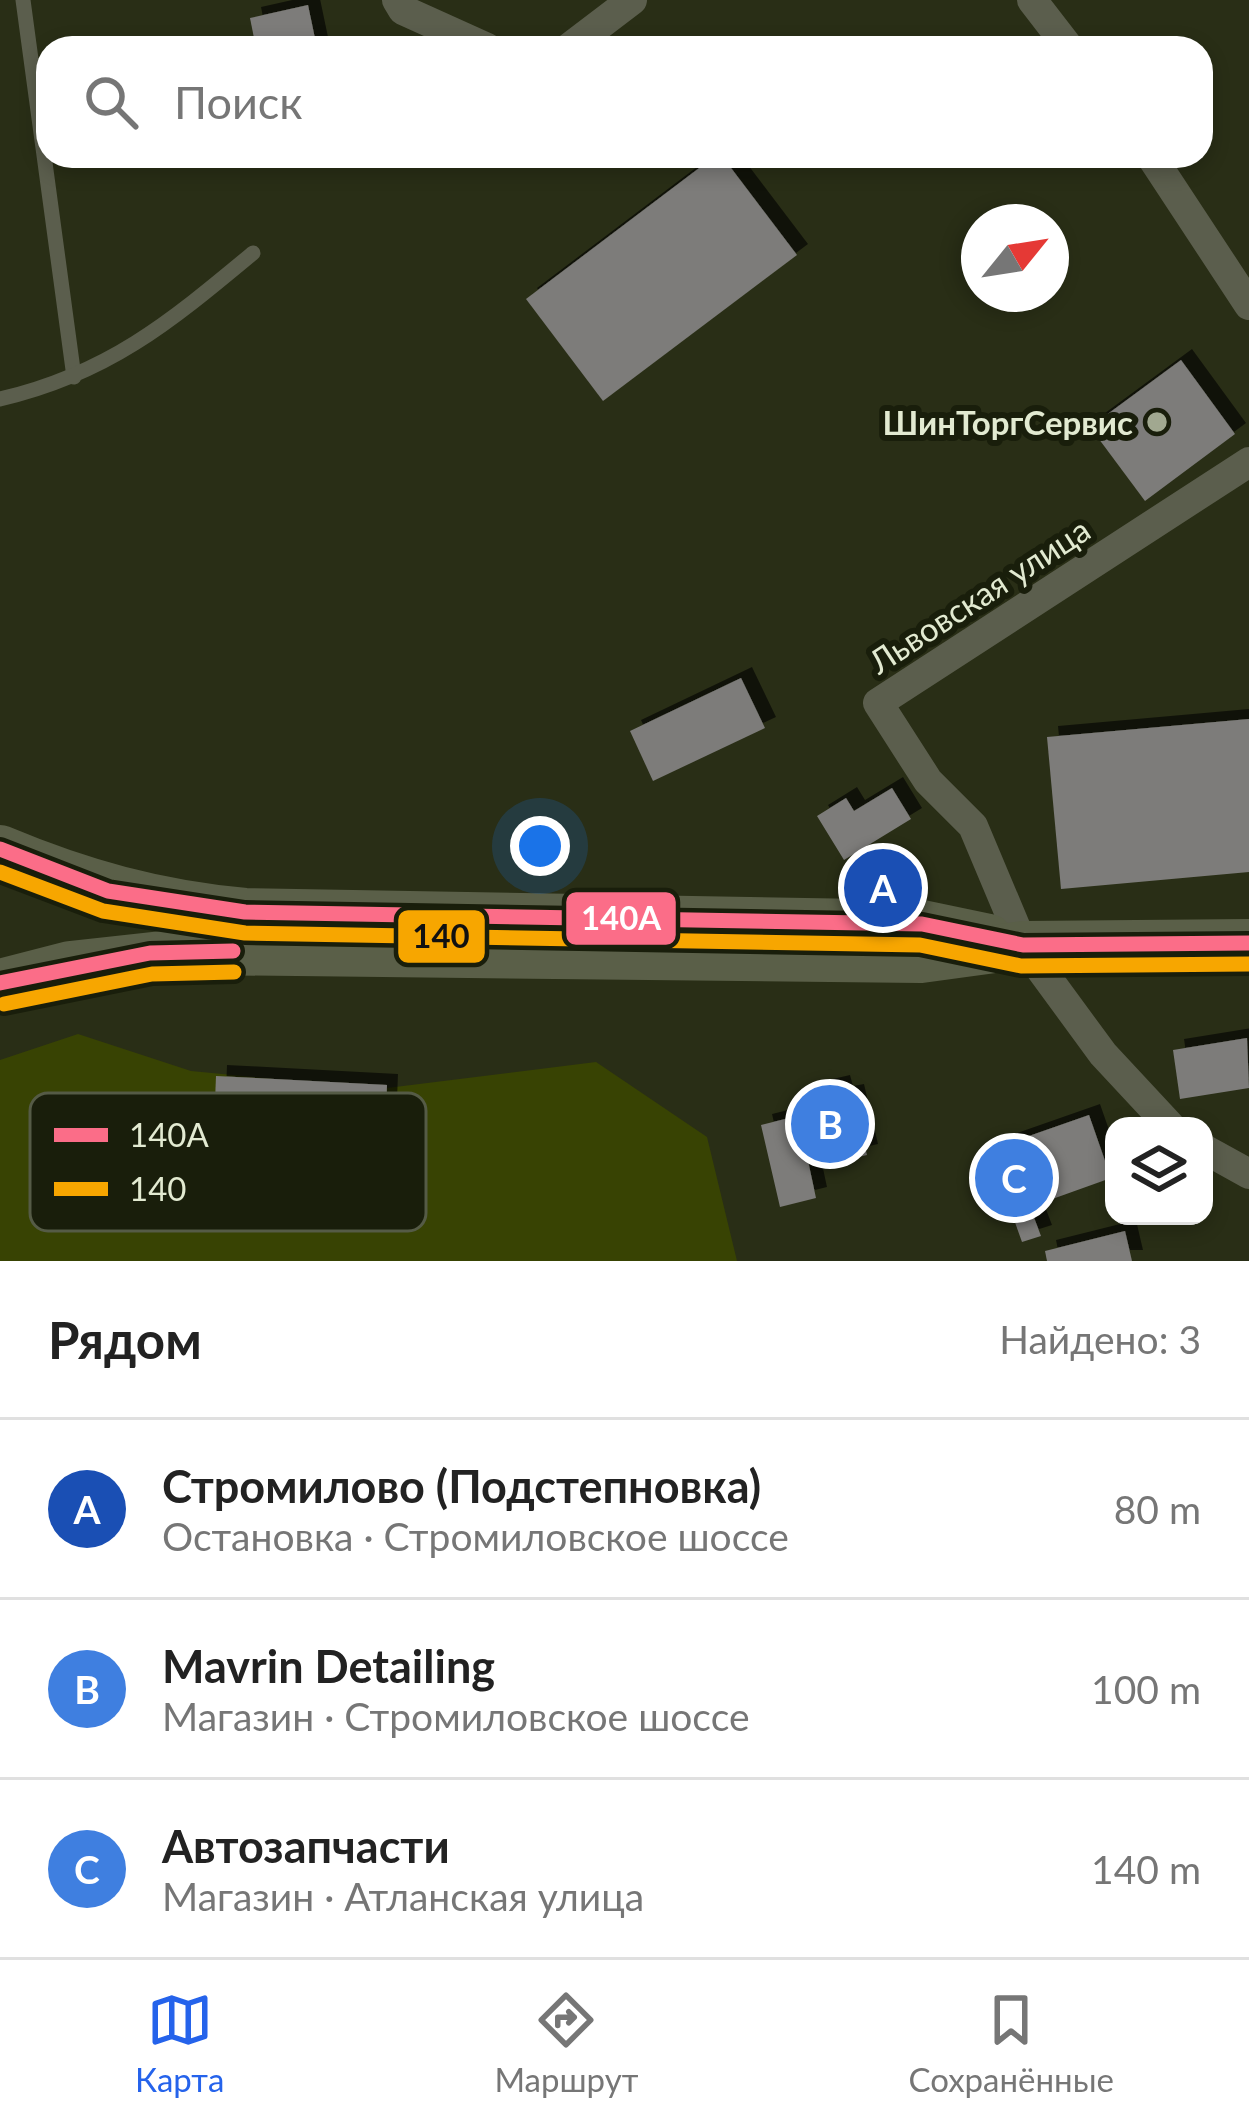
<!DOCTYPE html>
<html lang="ru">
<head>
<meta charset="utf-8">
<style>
	body { margin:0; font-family:Lato,sans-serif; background:#f6f6f6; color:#222 }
	.controls { position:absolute; right:36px; bottom:36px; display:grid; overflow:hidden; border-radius:24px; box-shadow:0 6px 18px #0003 }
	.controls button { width:108px; height:108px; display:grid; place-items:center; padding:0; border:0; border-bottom:3px solid #e0e0e0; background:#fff; color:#222; font:60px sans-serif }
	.compass { position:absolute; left:961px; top:204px; width:108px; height:108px; border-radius:50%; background:#fff; box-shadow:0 6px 18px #0003; rotate:60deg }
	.you { position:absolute; left:540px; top:846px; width:42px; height:42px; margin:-30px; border:9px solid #fff; border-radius:50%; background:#1a73e8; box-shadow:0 0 0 18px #1a73e833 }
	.badge { display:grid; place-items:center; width:78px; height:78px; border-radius:50%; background:#2563eb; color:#fff; font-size:39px; font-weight:700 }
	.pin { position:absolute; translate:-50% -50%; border:6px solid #fff; box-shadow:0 3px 12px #0006 }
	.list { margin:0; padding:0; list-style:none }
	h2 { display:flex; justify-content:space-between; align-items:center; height:156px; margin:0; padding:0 48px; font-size:51px }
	h2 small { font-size:39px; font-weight:400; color:#767676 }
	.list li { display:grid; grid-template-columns:78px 1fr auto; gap:36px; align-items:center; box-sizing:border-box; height:180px; padding:0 48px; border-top:3px solid #e0e0e0 }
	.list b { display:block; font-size:45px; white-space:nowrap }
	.list p { margin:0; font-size:39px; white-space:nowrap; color:#767676 }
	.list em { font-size:39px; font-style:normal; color:#767676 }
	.icon { flex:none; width:66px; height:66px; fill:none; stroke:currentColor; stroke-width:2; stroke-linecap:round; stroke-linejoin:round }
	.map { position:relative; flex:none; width:1249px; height:1261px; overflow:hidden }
	.search { position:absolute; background:#fff; box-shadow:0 6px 18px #0003; left:36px; right:36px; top:36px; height:132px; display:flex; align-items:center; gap:30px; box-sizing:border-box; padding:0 42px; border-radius:36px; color:#767676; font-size:45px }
	.sheet { height:696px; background:#fff }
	nav { display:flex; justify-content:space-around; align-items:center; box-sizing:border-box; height:168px; border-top:3px solid #e0e0e0; background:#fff; font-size:33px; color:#767676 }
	nav a { display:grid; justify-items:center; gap:6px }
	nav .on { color:#2563eb }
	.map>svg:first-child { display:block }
	.green { fill:#384303 }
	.building { fill:#7d7c7a; filter:url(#shadow) }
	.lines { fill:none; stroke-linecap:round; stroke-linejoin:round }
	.service { stroke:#5b5e4d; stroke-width:15 }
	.minor { stroke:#5b5e4d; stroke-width:30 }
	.primary { stroke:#5a5f48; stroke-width:48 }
	.bus-1-casing { stroke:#191e0b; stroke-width:24 }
	.bus-2-casing { stroke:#191e0b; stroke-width:24 }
	.bus-1 { stroke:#fb6d88; stroke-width:15 }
	.bus-2 { stroke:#f7a600; stroke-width:15 }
	.poi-dot { fill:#a1a890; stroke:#191e0b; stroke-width:4.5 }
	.labels { text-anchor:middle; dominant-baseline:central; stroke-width:12; stroke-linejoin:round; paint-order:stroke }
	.poi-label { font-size:33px; font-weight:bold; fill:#e2ead1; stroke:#191e0b; text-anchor:end }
	.street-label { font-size:33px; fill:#e2ead1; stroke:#191e0b }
	.key { fill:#191e0b; stroke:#555b46; stroke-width:3 }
	.key-label { font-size:33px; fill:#e2ead1 }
	.line-badge { stroke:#191e0b; stroke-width:4.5 }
	.badge-label { font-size:33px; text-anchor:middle; font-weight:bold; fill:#fff }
	.pale-badge-label { font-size:33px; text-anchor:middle; font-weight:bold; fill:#111 }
</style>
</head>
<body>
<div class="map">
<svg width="1249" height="1261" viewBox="0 0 1249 1261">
	<defs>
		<filter id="shadow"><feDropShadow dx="11" dy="-11" stdDeviation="0" flood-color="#0009"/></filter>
	</defs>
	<rect width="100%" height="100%" fill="#292e16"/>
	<polygon class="green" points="78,1034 191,1071 379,1089 596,1062 707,1137 737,1261 0,1261 0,1060"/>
	<g class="building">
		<polygon points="308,5 317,48 256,48 250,18"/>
		<polygon points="715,156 722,156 797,255 603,401 526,299"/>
		<polygon points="1181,360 1235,434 1145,501 1090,427"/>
		<polygon points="741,678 765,728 653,781 630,731"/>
		<polygon points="1249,719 1249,872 1061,889 1047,737"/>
		<polygon points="892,788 911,819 844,860 817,816 846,798 854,811"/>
		<polygon points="1247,1038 1249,1088 1180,1099 1173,1050"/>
		<polygon points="216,1076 387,1085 385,1136 214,1127"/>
		<polygon points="839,1086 842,1097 853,1095 867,1155 833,1163 830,1150 807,1156 816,1198 780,1207 761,1125 805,1114 800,1095"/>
		<polygon points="1089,1115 1111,1178 1030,1207 1041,1236 1022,1242 989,1150"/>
		<polygon points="1125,1231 1132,1261 1047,1261 1045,1251"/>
	</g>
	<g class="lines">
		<g class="service">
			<polyline points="23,0 74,377"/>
			<path d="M0 399C108 374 170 322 253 253"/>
		</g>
		<g class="minor">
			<polyline points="397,0 403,10 487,48"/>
			<polyline points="1032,0 1069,48"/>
			<polyline points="569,48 632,0"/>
			<polyline points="1151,156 1249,305"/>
			<polyline points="1170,1126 1103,1054 1023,945 973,826 928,781 878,703 1249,462"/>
			<polyline points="1204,1149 1249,1174"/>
		</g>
		<g class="primary">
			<path d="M0 849C81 883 157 904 245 912L922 924 989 938"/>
			<polyline points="0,983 70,965 198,951 921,959 1023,945 1249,943"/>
		</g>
		<g class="bus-1-casing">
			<g id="bus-1">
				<polyline points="0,849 108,891 245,912 922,924 1023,945 1249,943"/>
				<polyline points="0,983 150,953 233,951"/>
			</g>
		</g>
		<g class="bus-2-casing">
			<g id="bus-2">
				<polyline points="0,872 103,911 245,933 920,945 1021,966 1249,964"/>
				<polyline points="4,1004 152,974 234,972"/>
			</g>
		</g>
		<use href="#bus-1" class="bus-1"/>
		<use href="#bus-2" class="bus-2"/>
	</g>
	<circle class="poi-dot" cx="1157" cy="422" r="12"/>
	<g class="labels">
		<g class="poi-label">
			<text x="1133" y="422">ШинТоргСервис</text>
		</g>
		<g class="street-label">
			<text transform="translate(979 595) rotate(-33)">Львовская улица</text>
		</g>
	</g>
	<rect x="30" y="1093" width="396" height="138" rx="18" class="key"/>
	<rect x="54" y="1128" width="54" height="14" fill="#fb6d88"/>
	<rect x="54" y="1182" width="54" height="14" fill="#f7a600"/>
	<g class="key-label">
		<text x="129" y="1147">140А</text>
		<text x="129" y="1201">140</text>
	</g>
	<g class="line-badge">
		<rect x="564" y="890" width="114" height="57" rx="12" fill="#fb6d88"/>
		<rect x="396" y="908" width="91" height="57" rx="12" fill="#f7a600"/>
	</g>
	<g class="badge-label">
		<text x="621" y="930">140А</text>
	</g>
	<g class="pale-badge-label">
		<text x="441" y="948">140</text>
	</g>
</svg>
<div class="controls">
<button><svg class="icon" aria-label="layers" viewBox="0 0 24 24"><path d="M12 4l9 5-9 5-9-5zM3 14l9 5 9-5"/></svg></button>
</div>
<svg class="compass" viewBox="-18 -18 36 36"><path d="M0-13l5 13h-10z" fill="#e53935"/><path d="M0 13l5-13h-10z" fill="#767676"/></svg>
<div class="you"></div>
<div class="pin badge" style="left:883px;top:888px;background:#1a4fb4">A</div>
<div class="pin badge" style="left:830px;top:1124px;background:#3f7fe0">B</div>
<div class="pin badge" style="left:1014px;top:1178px;background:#3f7fe0">C</div>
<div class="search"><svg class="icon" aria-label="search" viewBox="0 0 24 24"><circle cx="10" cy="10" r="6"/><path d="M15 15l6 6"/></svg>Поиск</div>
</div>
<section class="sheet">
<h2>Рядом<small>Найдено: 3</small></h2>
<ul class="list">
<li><span class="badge" style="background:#1a4fb4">A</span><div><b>Стромилово (Подстепновка)</b><p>Остановка · Стромиловское шоссе</p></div><em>80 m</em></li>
<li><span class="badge" style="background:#3f7fe0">B</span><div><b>Mavrin Detailing</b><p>Магазин · Стромиловское шоссе</p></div><em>100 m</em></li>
<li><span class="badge" style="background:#3f7fe0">C</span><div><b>Автозапчасти</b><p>Магазин · Атланская улица</p></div><em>140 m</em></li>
</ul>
</section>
<nav>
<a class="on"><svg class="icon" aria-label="map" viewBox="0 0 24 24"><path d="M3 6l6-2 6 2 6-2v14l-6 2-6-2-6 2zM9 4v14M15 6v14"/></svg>Карта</a>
<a><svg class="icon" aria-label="directions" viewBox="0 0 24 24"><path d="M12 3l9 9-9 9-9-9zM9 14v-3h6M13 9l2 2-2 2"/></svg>Маршрут</a>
<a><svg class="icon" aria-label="saved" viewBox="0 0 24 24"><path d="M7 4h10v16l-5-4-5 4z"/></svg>Сохранённые</a>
</nav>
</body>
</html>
